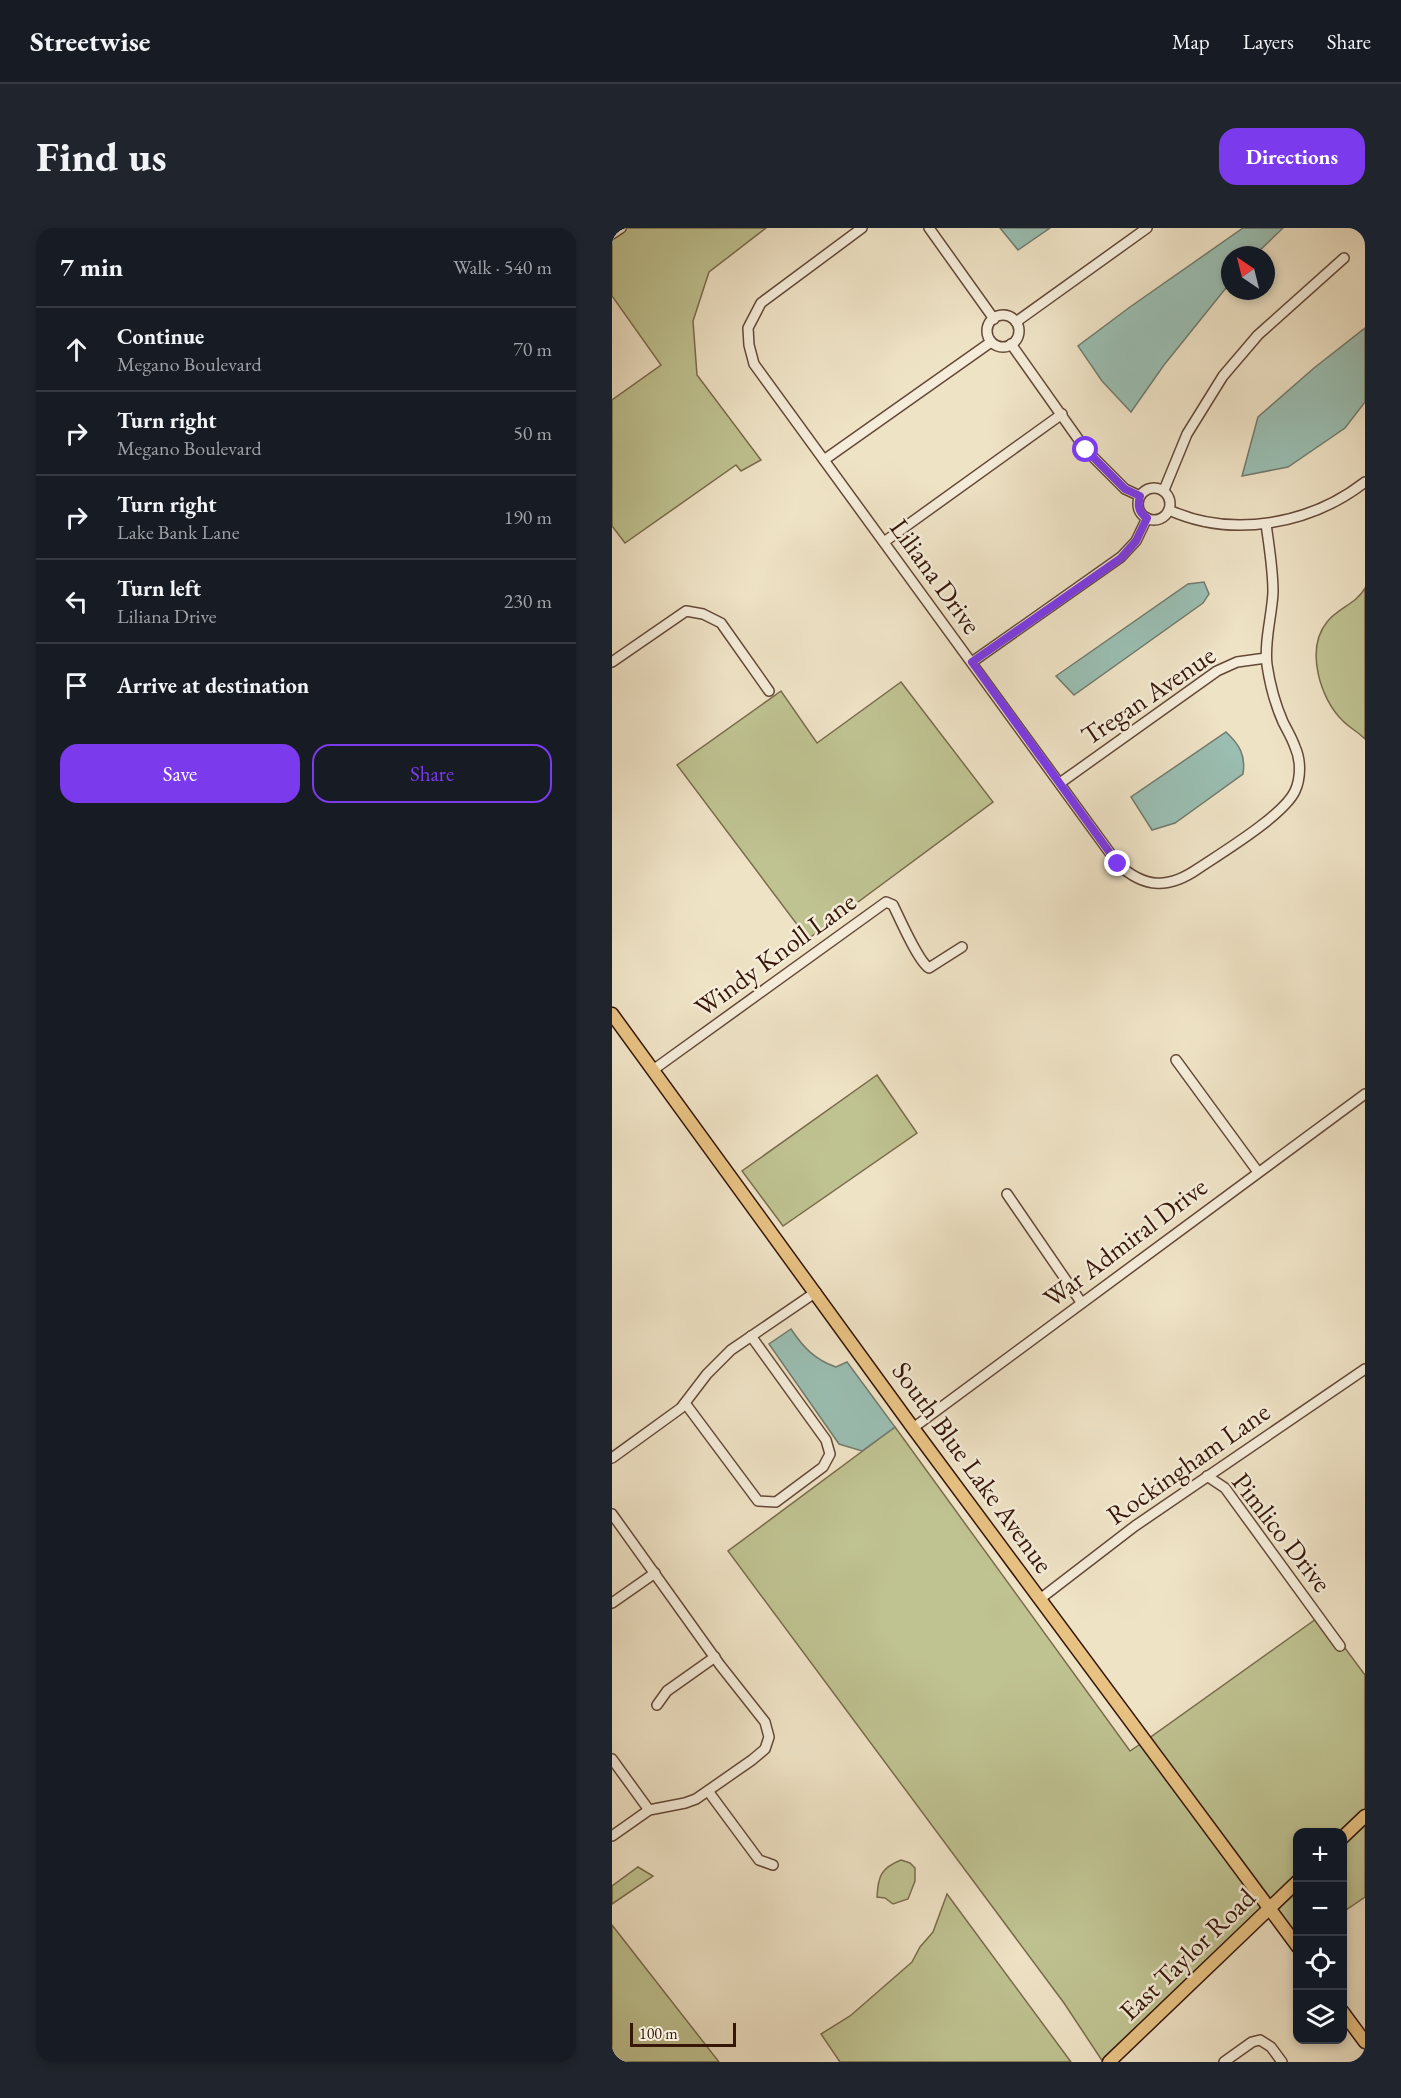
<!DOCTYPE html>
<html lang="en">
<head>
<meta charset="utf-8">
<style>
	body { margin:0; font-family:"EB Garamond",serif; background:#20242c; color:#f1f3f6 }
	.controls { position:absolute; right:18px; bottom:18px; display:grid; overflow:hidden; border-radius:12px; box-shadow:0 3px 9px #0003 }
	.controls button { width:54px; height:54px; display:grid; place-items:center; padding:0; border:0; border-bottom:2px solid #363941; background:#171b24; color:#f1f3f6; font:30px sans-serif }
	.compass { position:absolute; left:609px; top:18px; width:54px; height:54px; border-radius:50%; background:#171b24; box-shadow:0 3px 9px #0003; rotate:325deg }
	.scale { position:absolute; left:18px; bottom:15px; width:106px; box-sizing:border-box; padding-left:6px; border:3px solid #351608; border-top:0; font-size:16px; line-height:21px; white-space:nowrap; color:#351608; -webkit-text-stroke:4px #f5edda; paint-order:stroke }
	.stop { position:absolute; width:18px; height:18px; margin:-14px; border:4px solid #7c3aed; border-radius:50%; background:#fff }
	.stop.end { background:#7c3aed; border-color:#fff; box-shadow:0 2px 6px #0008 }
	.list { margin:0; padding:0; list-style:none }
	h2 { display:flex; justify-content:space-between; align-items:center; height:78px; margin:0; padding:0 24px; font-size:26px }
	h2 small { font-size:20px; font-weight:400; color:#9ea1a6 }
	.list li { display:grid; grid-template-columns:39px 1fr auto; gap:18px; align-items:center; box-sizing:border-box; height:84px; padding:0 24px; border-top:2px solid #363941 }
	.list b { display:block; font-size:22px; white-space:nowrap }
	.list p { margin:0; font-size:20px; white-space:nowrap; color:#9ea1a6 }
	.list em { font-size:20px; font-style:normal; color:#9ea1a6 }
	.actions { display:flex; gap:12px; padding:18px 24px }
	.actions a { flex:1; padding:14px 0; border:2px solid #7c3aed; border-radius:18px; text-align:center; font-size:21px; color:#7c3aed }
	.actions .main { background:#7c3aed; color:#fff }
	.icon { flex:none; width:33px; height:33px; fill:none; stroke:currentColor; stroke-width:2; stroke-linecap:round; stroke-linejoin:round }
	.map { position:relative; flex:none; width:753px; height:1834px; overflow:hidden; border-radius:18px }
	header { display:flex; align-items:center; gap:36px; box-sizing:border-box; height:84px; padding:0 30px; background:#171b24; border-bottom:2px solid #363941 }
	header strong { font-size:28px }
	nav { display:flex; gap:33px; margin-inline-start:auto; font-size:21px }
	.intro { display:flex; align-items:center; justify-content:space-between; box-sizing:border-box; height:144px; padding:0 36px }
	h1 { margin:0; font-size:42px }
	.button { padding:15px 27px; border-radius:18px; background:#7c3aed; color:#fff; font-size:21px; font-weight:700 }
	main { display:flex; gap:36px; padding:0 36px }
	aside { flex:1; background:#171b24; border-radius:18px; box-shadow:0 3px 9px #0003 }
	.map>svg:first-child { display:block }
	.green { fill:#bfc291; stroke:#7a6c4c; stroke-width:1.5 }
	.water { fill:#9abeb2; stroke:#727b6e; stroke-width:1.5 }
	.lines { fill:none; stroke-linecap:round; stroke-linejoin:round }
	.minor-casing { stroke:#644938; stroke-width:12 }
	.major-casing { stroke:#351608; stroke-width:15 }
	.minor { stroke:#f5edda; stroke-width:9 }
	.major { stroke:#e8c283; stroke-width:12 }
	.route { stroke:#7c3aed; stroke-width:8 }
	.labels { text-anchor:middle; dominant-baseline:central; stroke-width:5; stroke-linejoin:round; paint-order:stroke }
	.street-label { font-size:27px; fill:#351608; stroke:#f5edda }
</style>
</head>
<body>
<header>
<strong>Streetwise</strong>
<nav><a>Map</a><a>Layers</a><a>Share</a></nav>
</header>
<div class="intro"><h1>Find us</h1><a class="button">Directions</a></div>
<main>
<aside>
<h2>7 min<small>Walk · 540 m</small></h2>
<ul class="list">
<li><svg class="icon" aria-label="ahead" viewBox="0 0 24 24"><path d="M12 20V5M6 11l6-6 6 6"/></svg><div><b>Continue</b><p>Megano Boulevard</p></div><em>70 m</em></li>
<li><svg class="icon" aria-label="right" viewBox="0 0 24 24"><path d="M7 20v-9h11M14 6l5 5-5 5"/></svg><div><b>Turn right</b><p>Megano Boulevard</p></div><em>50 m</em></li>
<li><svg class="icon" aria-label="right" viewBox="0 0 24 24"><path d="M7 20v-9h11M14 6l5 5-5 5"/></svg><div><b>Turn right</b><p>Lake Bank Lane</p></div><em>190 m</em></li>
<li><svg class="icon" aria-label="left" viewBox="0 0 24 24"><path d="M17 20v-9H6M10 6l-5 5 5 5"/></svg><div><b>Turn left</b><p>Liliana Drive</p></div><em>230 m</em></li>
<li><svg class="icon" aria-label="arrive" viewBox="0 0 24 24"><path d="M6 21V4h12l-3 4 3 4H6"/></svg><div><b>Arrive at destination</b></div></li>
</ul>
<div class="actions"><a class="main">Save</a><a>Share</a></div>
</aside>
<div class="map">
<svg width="753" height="1834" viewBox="0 0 753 1834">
	<rect width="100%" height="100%" fill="#efe3c6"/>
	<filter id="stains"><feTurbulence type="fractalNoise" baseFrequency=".00333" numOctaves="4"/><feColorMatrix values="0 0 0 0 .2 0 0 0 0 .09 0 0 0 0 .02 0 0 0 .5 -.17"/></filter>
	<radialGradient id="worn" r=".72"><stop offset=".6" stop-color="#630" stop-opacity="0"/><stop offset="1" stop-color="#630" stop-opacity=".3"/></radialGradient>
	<g class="green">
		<polygon points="0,0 154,0 97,44 81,93 85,147 149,232 129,243 124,237 13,315 0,298 0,172 49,137 0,68"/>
		<path d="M753 360V511C746 504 738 500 731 493 708 471 693 421 715 394 726 380 744 376 753 360Z"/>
		<polygon points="289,454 381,574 196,711 65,537 169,463 205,515"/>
		<polygon points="265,847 305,905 171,998 130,943"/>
		<polygon points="283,1199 518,1523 530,1515 653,1679 491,1834 452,1775 116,1323"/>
		<polygon points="704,1391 728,1423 733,1420 753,1447 753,1582 730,1604 686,1604 685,1648 658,1674 536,1511"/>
		<polygon points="753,1594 753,1669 731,1684 731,1615"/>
		<path d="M289 1632 298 1635 303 1640V1653L296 1671 281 1676 273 1670 265 1669C266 1648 269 1640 289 1632Z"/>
		<polygon points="26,1639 41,1648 0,1676 0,1658"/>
		<polygon points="685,1659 685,1713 663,1681"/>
		<polygon points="335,1666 459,1834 228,1834 209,1806 238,1788 300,1734 308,1719 321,1704"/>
		<polygon points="0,1697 107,1834 0,1834"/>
	</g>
	<g class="water">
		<polygon points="388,0 438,0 406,22"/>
		<polygon points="631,0 671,0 643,27 618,27 618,55 552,137 519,184 490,153 466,118 518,79"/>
		<polygon points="753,100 753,174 733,200 676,239 630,248 646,189 702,140"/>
		<polygon points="592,354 597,366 591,375 462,467 444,448 576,356"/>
		<path d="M614 504C627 516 634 527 631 546L563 595 540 602 519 569Z"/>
		<path d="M179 1101C191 1119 203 1132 224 1139L235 1134 283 1199 250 1223 227 1216 157 1116Z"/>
	</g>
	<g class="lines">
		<g class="minor-casing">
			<g id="minor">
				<path d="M250 0 149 75 136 100 137 117 142 136 506 636C533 661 557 661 587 640 611 624 672 587 683 563 689 550 689 532 683 519 680 510 675 502 671 494 663 476 658 457 655 437 652 413 660 388 661 364 661 341 657 318 654 296"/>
				<polyline points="317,0 382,91"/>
				<polyline points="0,6 9,0"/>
				<circle cx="391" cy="103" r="16"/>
				<polyline points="404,94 535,0"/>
				<polyline points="399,116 474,222 513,261 528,268"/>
				<polyline points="212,232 379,114"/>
				<circle cx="542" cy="276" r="16"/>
				<polyline points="552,262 575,206 611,148 646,107 732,30"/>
				<path d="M557 282C621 311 699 296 753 254"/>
				<polyline points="272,314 450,186"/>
				<polyline points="0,434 74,383 91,386 109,395 157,463"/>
				<polyline points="360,434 509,329 524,313 535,290"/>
				<polyline points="448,555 605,443 625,434 654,430"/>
				<polyline points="564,832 646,944"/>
				<path d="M41 842 274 674 281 677C288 691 306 733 317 740L350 719"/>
				<polyline points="395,966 469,1074"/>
				<polyline points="73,1175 146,1273 164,1274 211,1239 218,1226 214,1212 139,1108"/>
				<polyline points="301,1200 753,866"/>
				<polyline points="0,1230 69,1180 95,1146 119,1122 204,1064"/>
				<polyline points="595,1248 613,1260 728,1418"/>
				<polyline points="0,1286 108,1437 153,1494 157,1509 153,1521 140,1532 84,1571 73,1575 37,1582 0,1608"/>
				<polyline points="428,1371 523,1298 753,1141"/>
				<polyline points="0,1375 43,1345"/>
				<polyline points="45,1477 55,1463 103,1429"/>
				<polyline points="0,1531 37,1582"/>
				<polyline points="96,1563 147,1632 161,1637"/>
				<polyline points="612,1834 640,1814 648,1812 659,1819 670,1834"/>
			</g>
		</g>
		<g class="major-casing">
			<g id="major">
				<polyline points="0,786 301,1200 686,1719"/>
				<polyline points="730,1610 753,1588"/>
				<polyline points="730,1783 753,1814"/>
				<polyline points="497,1834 686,1653"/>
			</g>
		</g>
		<use href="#minor" class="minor"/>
		<use href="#major" class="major"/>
	</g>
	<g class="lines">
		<path class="route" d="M474 222 513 261 528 268C525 278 527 285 535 290L524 313 509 330 360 434 506 636"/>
	</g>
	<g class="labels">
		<g class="street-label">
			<text transform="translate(324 348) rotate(54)">Liliana Drive</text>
			<text transform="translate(536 467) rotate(-34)">Tregan Avenue</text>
			<text transform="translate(163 726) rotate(-36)">Windy Knoll Lane</text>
			<text transform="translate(513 1014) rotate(-37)">War Admiral Drive</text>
			<text transform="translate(576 1235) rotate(-35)">Rockingham Lane</text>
			<text transform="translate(361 1239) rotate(54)">South Blue Lake Avenue</text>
			<text transform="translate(670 1304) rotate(52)">Pimlico Drive</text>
			<text transform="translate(575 1726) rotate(-44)">East Taylor Road</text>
		</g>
	</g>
	<rect width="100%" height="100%" filter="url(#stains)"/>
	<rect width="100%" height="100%" fill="url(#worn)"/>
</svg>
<div class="controls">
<button>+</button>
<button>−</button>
<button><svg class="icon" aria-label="locate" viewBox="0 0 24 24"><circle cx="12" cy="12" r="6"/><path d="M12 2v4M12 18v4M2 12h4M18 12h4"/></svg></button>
<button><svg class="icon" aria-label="layers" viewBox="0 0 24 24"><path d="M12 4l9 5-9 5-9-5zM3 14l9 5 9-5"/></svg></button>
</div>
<svg class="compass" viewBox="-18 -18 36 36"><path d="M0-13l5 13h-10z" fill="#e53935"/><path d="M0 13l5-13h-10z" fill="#9ea1a6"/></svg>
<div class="scale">100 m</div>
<div class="stop" style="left:474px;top:222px"></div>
<div class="stop end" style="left:506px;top:636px"></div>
</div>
</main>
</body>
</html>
